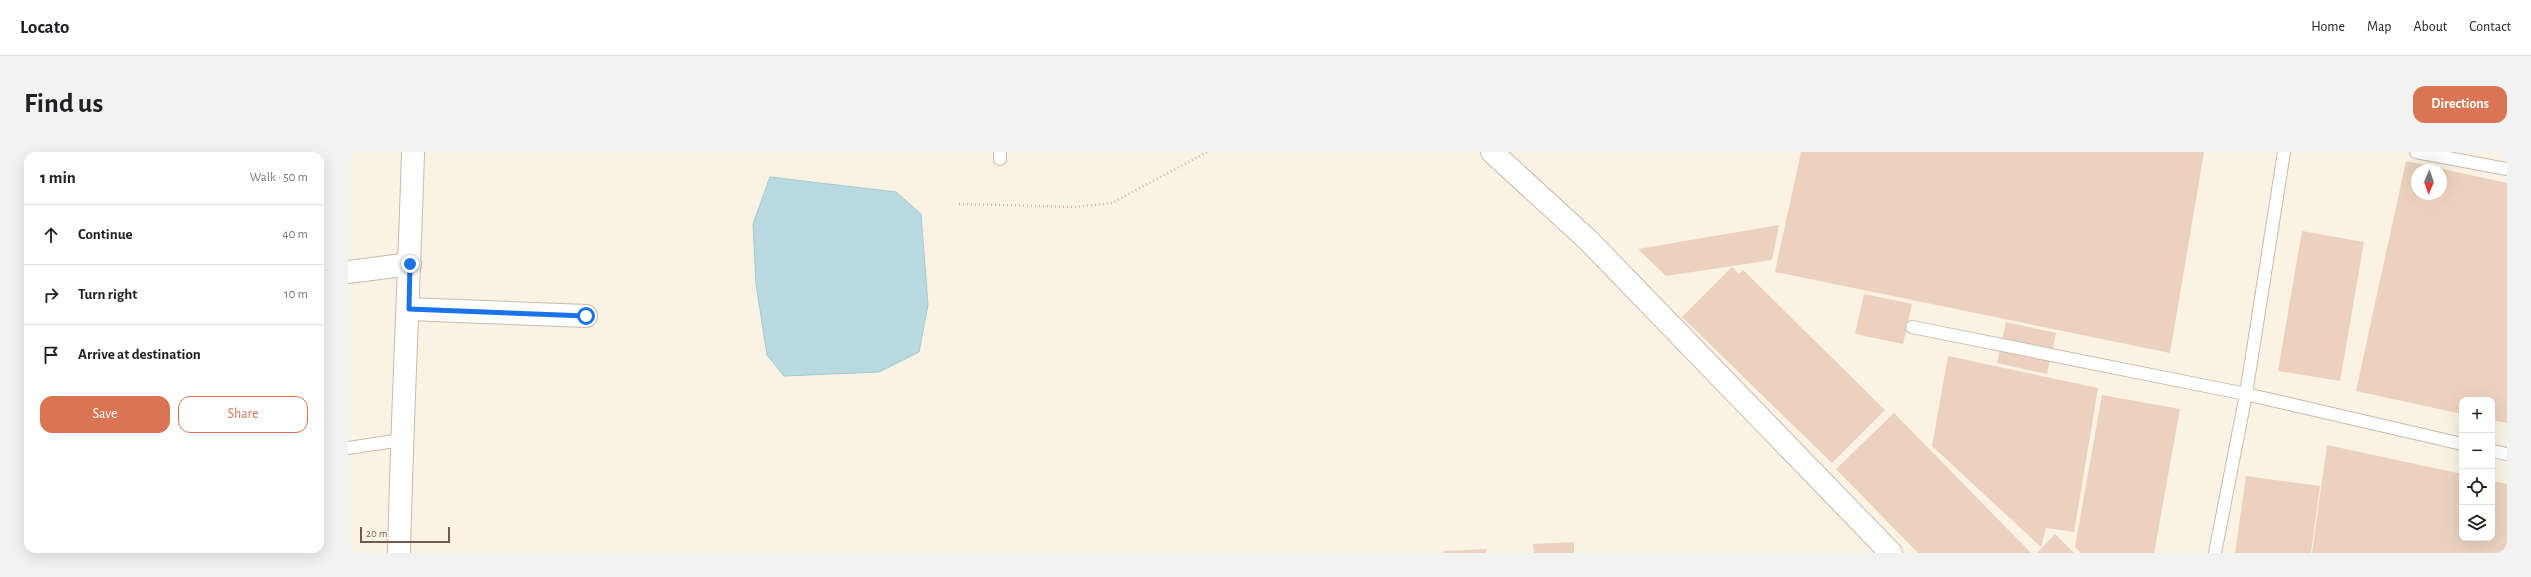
<!DOCTYPE html>
<html lang="en">
<head>
<meta charset="utf-8">
<style>
	body { margin:0; font-family:"Alegreya Sans",sans-serif; background:#f2f2f2; color:#202124 }
	.controls { position:absolute; right:12px; bottom:12px; display:grid; overflow:hidden; border-radius:8px; box-shadow:0 4px 16px #0002 }
	.controls button { width:36px; height:36px; display:grid; place-items:center; padding:0; border:0; border-bottom:1px solid #e0e0e0; background:#fff; color:#202124; font:20px sans-serif }
	.compass { position:absolute; left:2063px; top:12px; width:36px; height:36px; border-radius:50%; background:#fff; box-shadow:0 4px 16px #0002; rotate:182deg }
	.scale { position:absolute; left:12px; bottom:10px; width:90px; box-sizing:border-box; padding-left:4px; border:2px solid #6f5a4c; border-top:0; font-size:11px; line-height:14px; white-space:nowrap; color:#6f5a4c; -webkit-text-stroke:3px #fdf6e9; paint-order:stroke }
	.stop { position:absolute; width:12px; height:12px; margin:-9px; border:3px solid #1a73e8; border-radius:50%; background:#fff }
	.stop.end { background:#1a73e8; border-color:#fff; box-shadow:0 1px 4px #0008 }
	.list { margin:0; padding:0; list-style:none }
	h2 { display:flex; justify-content:space-between; align-items:center; height:52px; margin:0; padding:0 16px; font-size:17px }
	h2 small { font-size:13px; font-weight:400; color:#757577 }
	.list li { display:grid; grid-template-columns:26px 1fr auto; gap:12px; align-items:center; box-sizing:border-box; height:60px; padding:0 16px; border-top:1px solid #e0e0e0 }
	.list b { display:block; font-size:15px; white-space:nowrap }
	.list em { font-size:13px; font-style:normal; color:#757577 }
	.actions { display:flex; gap:8px; padding:12px 16px }
	.actions a { flex:1; padding:9px 0; border:1px solid #d97553; border-radius:12px; text-align:center; font-size:14px; color:#d97553 }
	.actions .main { background:#d97553; color:#fff }
	.icon { flex:none; width:22px; height:22px; fill:none; stroke:currentColor; stroke-width:2; stroke-linecap:round; stroke-linejoin:round }
	.map { position:relative; flex:none; width:2159px; height:401px; overflow:hidden; border-radius:12px }
	header { display:flex; align-items:center; gap:24px; box-sizing:border-box; height:56px; padding:0 20px; background:#fff; border-bottom:1px solid #e0e0e0 }
	header strong { font-size:19px }
	nav { display:flex; gap:22px; margin-inline-start:auto; font-size:14px }
	.intro { display:flex; align-items:center; justify-content:space-between; box-sizing:border-box; height:96px; padding:0 24px }
	h1 { margin:0; font-size:28px }
	.button { padding:10px 18px; border-radius:12px; background:#d97553; color:#fff; font-size:14px; font-weight:700 }
	main { display:flex; gap:24px; padding:0 24px }
	aside { flex:1; background:#fff; border-radius:12px; box-shadow:0 4px 16px #0002 }
	.map>svg:first-child { display:block }
	.water { fill:#badae1; stroke:#a1c9d2 }
	.building { fill:#ecd2be; fill-rule:evenodd }
	.lines { fill:none; stroke-linecap:round; stroke-linejoin:round }
	.service-casing { stroke:#c9baab; stroke-width:14 }
	.minor-casing { stroke:#c9baab; stroke-width:24 }
	.tertiary-casing { stroke:#c9baab; stroke-width:24 }
	.path { stroke:#d1b5a1; stroke-width:2.5; stroke-dasharray:1 3; stroke-linecap:butt }
	.service { stroke:#fff; stroke-width:12 }
	.minor { stroke:#fff; stroke-width:22 }
	.tertiary { stroke:#fff; stroke-width:22 }
	.route { stroke:#1a73e8; stroke-width:5 }
</style>
</head>
<body>
<header>
<strong>Locato</strong>
<nav><a>Home</a><a>Map</a><a>About</a><a>Contact</a></nav>
</header>
<div class="intro"><h1>Find us</h1><a class="button">Directions</a></div>
<main>
<aside>
<h2>1 min<small>Walk · 50 m</small></h2>
<ul class="list">
<li><svg class="icon" aria-label="ahead" viewBox="0 0 24 24"><path d="M12 20V5M6 11l6-6 6 6"/></svg><div><b>Continue</b></div><em>40 m</em></li>
<li><svg class="icon" aria-label="right" viewBox="0 0 24 24"><path d="M7 20v-9h11M14 6l5 5-5 5"/></svg><div><b>Turn right</b></div><em>10 m</em></li>
<li><svg class="icon" aria-label="arrive" viewBox="0 0 24 24"><path d="M6 21V4h12l-3 4 3 4H6"/></svg><div><b>Arrive at destination</b></div></li>
</ul>
<div class="actions"><a class="main">Save</a><a>Share</a></div>
</aside>
<div class="map">
<svg width="2159" height="401" viewBox="0 0 2159 401">
	<rect width="100%" height="100%" fill="#faf2e3"/>
	<polygon class="water" points="422,25 548,40 573,62 580,153 571,200 531,220 436,224 419,203 408,132 405,72"/>
	<g class="building">
		<polygon points="1453,0 1856,0 1822,201 1427,120"/>
		<path d="M2058 9 2159 31V271L2144 268V248H2114V262L2008 239ZM2069 18H2093V42H2069Z"/>
		<polygon points="1431,73 1424,108 1318,124 1290,97"/>
		<polygon points="1954,79 2016,90 1992,229 1930,219"/>
		<polygon points="1384,115 1391,122 1395,118 1537,258 1484,311 1334,165"/>
		<polygon points="1516,142 1564,152 1555,192 1507,182"/>
		<polygon points="1658,170 1708,181 1699,222 1649,211"/>
		<polygon points="1600,204 1750,236 1726,380 1698,376 1693,395 1584,294"/>
		<polygon points="1754,243 1832,257 1806,401 1733,401 1727,395"/>
		<polygon points="1546,261 1683,401 1570,401 1488,317"/>
		<polygon points="1979,293 2114,322 2114,386 2144,386 2144,329 2159,332 2159,401 1964,401"/>
		<polygon points="1898,324 1972,334 1963,401 1887,401"/>
		<polygon points="1707,382 1726,401 1689,401"/>
		<polygon points="1226,390 1226,401 1186,401 1185,392"/>
		<polygon points="1138,397 1138,401 1096,401 1096,399"/>
	</g>
	<g class="lines">
		<g class="service-casing">
			<g id="service">
				<polyline points="2068,0 2159,17"/>
				<polyline points="652,7 652,0"/>
				<polyline points="1564,175 1898,242 2114,292"/>
				<polyline points="0,296 53,288"/>
				<polyline points="2144,299 2159,302"/>
				<polyline points="1867,401 1898,242 1936,0"/>
			</g>
		</g>
		<g class="minor-casing">
			<g id="minor">
				<polyline points="0,120 62,112"/>
				<polyline points="61,157 238,164"/>
				<path d="M51 401C54 267 61 134 65 0"/>
			</g>
		</g>
		<g class="tertiary-casing">
			<polyline id="tertiary" points="1144,0 1240,88 1543,401"/>
		</g>
		<polyline class="path" points="611,52 727,55 764,51 859,0"/>
		<use href="#service" class="service"/>
		<use href="#minor" class="minor"/>
		<use href="#tertiary" class="tertiary"/>
	</g>
	<g class="lines">
		<polyline class="route" points="62,112 61,157 238,164"/>
	</g>
</svg>
<div class="controls">
<button>+</button>
<button>−</button>
<button><svg class="icon" aria-label="locate" viewBox="0 0 24 24"><circle cx="12" cy="12" r="6"/><path d="M12 2v4M12 18v4M2 12h4M18 12h4"/></svg></button>
<button><svg class="icon" aria-label="layers" viewBox="0 0 24 24"><path d="M12 4l9 5-9 5-9-5zM3 14l9 5 9-5"/></svg></button>
</div>
<svg class="compass" viewBox="-18 -18 36 36"><path d="M0-13l5 13h-10z" fill="#e53935"/><path d="M0 13l5-13h-10z" fill="#757577"/></svg>
<div class="scale">20 m</div>
<div class="stop" style="left:238px;top:164px"></div>
<div class="stop end" style="left:62px;top:112px"></div>
</div>
</main>
</body>
</html>
